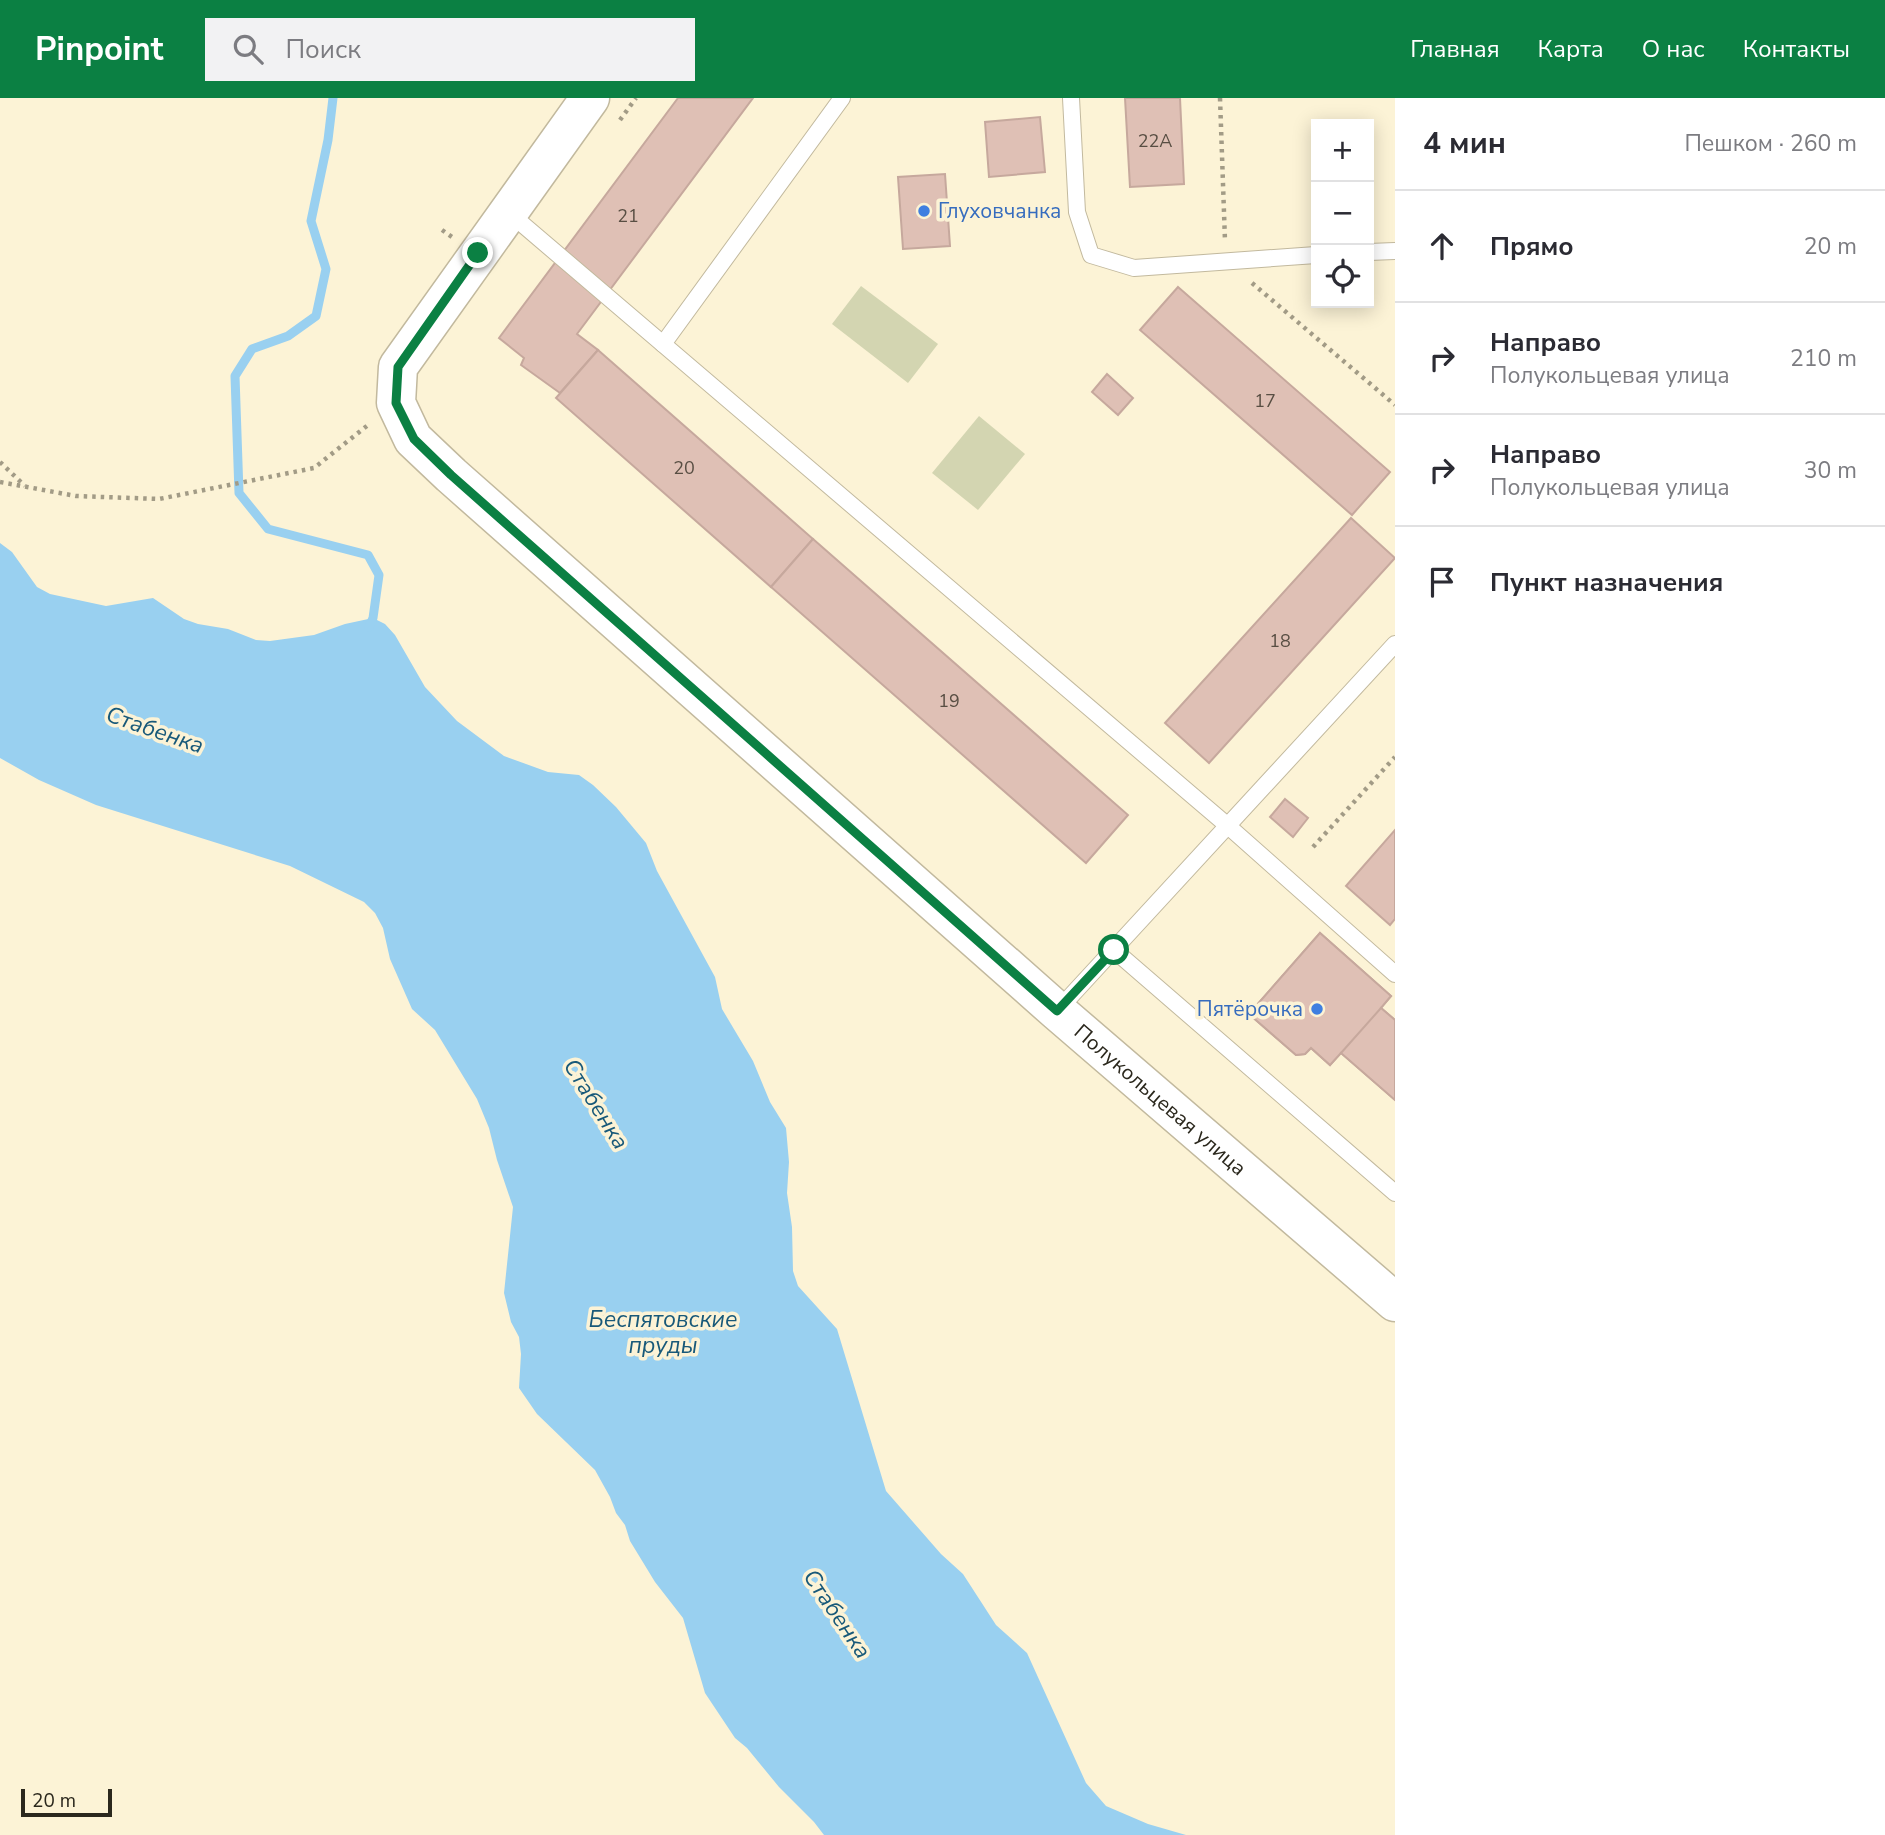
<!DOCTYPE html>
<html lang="ru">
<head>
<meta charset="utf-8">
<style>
	body { margin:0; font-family:"Nunito Sans",sans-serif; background:#f2f2f3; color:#2b2b33 }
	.controls { position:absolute; right:21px; top:21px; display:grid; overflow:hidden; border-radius:0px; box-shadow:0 4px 18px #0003 }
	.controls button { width:63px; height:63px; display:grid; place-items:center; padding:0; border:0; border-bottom:2px solid #e1e1e2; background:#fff; color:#2b2b33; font:35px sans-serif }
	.scale { position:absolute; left:21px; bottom:18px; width:91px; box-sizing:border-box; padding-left:7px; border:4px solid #2b281d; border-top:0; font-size:19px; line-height:24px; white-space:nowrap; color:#2b281d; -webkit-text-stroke:5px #fcf3d6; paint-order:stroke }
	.stop { position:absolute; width:21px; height:21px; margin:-16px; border:5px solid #0b8043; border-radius:50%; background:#fff }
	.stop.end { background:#0b8043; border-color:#fff; box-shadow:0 2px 7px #0008 }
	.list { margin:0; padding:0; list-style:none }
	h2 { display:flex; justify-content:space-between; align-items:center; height:91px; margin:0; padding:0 28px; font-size:30px }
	h2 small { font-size:23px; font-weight:400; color:#7c7c81 }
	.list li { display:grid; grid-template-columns:46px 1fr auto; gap:21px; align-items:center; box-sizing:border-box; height:112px; padding:0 28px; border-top:2px solid #e1e1e2 }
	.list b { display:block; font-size:26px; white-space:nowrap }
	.list p { margin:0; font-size:23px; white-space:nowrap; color:#7c7c81 }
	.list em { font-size:23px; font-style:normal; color:#7c7c81 }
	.icon { flex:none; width:38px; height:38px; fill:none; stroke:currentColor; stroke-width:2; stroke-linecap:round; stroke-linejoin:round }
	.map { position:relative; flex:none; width:1395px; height:1737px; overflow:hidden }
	header { display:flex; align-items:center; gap:42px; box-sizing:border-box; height:98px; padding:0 35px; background:#0b8043; color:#fff }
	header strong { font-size:33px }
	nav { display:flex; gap:38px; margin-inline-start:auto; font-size:24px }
	.search { width:490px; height:63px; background:#f2f2f3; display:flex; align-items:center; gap:18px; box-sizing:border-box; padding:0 24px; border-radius:0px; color:#7c7c81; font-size:26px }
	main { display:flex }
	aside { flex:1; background:#fff }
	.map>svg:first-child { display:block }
	.green { fill:#d3d5b1 }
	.water { fill:#99d0f0 }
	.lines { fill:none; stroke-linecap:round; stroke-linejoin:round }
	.stream { stroke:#99d0f0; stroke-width:9 }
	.building { fill:#dfc0b5; stroke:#c6a89d; stroke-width:2 }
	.service-casing { stroke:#c2b99e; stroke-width:18 }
	.secondary-casing { stroke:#c2b99e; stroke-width:41 }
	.path { stroke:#a29b86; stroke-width:4.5; stroke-dasharray:3.5 5; stroke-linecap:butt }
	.service { stroke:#fff; stroke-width:16 }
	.secondary { stroke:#fff; stroke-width:38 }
	.route { stroke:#0b8043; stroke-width:9 }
	.shop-dot { fill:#3f7fe0; stroke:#fcf3d6; stroke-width:2.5 }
	.labels { text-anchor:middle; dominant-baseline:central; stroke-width:7; stroke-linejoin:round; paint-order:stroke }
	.number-label { font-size:18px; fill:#584e43 }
	.shop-label { font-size:21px; fill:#366cbe; stroke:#fcf3d6; text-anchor:start }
	.street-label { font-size:21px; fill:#2b281d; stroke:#fcf3d6 }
	.water-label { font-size:23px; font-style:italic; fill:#185979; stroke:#fcf3d6 }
</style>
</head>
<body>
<header>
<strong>Pinpoint</strong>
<div class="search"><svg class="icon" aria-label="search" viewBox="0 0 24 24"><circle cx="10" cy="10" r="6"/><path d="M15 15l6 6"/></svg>Поиск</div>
<nav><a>Главная</a><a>Карта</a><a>О нас</a><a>Контакты</a></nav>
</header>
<main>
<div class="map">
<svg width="1395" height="1737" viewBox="0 0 1395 1737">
	<rect width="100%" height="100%" fill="#fcf3d6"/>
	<g class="green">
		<polygon points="861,188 938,246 908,285 832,226"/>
		<polygon points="979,318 1025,356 978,412 932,375"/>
	</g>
	<polygon class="water" points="0,445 12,454 37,489 50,496 106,508 153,500 184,521 198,526 228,531 256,542 270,543 314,537 345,526 373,520 385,526 395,537 425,589 457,623 504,658 548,674 579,677 593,687 616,709 646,745 657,773 715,879 722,911 753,963 770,1004 786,1030 789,1064 787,1095 792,1129 793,1173 798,1188 837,1231 886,1393 941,1456 963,1476 996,1527 1027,1555 1086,1685 1106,1708 1148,1726 1186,1737 824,1737 814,1724 779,1689 747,1650 735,1640 705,1595 683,1520 655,1484 630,1443 625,1427 616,1415 610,1399 595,1372 537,1316 519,1290 521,1256 519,1239 511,1224 504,1195 513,1109 497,1062 489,1030 477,1001 435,932 412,911 390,861 383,830 375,815 364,804 290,768 96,707 39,682 0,660"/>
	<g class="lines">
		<polyline class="stream" points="333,0 328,42 311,123 326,171 316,218 288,238 252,251 235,278 239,395 268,431 368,457 379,477 373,520 369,529"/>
	</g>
	<g class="building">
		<polygon points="678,0 753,0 577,236 598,252 560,295 521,267 524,260 499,240"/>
		<polygon points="1125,0 1180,0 1184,86 1130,89"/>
		<polygon points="1040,19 1045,74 989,79 985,24"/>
		<polygon points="945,76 950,148 903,151 898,79"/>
		<polygon points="1178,189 1390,374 1352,417 1140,232"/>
		<polygon points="598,252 813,441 771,489 556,300"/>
		<polygon points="1107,276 1133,300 1118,317 1092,294"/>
		<polygon points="1351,420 1395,460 1209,665 1165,625"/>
		<polygon points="813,441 1128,717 1086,765 771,489"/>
		<polygon points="1285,701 1308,720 1293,739 1270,719"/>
		<polygon points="1395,732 1395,821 1390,827 1346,788"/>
		<polygon points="1320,835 1391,898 1330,967 1311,950 1305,956 1296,957 1249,916"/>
		<polygon points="1320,835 1391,898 1381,910 1395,922 1395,1002 1341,955 1330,967 1311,950 1305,956 1296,957 1249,916"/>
		<polygon points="1381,910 1395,922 1395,1002 1341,955"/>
	</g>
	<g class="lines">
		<g class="service-casing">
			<g id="service">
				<polyline points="1071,0 1077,114 1091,157 1134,170 1316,157"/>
				<polyline points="507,113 1228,728 1395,876"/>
				<polyline points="1369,154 1395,153"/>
				<polyline points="663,246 842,0"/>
				<polyline points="1114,852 1395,1095"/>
				<polyline points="1057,913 1395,546"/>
			</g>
		</g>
		<g class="secondary-casing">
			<g id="secondary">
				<path id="s1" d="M590 0 398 269 396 305 413 341 451 377 1057 913 1395 1204"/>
			</g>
		</g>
		<g class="path">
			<polyline points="1220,0 1225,143"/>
			<polyline points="620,22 636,0"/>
			<polyline points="442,132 452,139"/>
			<polyline points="1252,185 1395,307"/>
			<polyline points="0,364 25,388"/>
			<polyline points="0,384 76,398 159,401 314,370 368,327"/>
			<polyline points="1313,749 1395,659"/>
		</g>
		<use href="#service" class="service"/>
		<use href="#secondary" class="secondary"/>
	</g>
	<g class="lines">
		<polyline class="route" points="478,155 398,269 396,305 414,341 451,377 1057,913 1114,852"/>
	</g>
	<g class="shop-dot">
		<circle cx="924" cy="113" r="7"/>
		<circle cx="1317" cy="911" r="7"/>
	</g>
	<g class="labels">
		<g class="number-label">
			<text x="1155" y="43">22А</text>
			<text x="628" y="118">21</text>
			<text x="1265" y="303">17</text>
			<text x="684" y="370">20</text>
			<text x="1280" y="543">18</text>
			<text x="949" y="603">19</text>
		</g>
		<g class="shop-label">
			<text x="938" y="113">Глуховчанка</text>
			<text x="1303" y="911" text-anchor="end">Пятёрочка</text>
		</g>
		<g class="street-label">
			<text stroke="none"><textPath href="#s1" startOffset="1404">Полукольцевая улица</textPath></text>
		</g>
		<g class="water-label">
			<text transform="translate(155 632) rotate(19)">Стабенка</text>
			<text transform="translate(596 1006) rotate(58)">Стабенка</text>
			<text x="663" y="1221">Беспятовские<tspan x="663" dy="26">пруды</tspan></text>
			<text transform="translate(837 1516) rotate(56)">Стабенка</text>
		</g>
	</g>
</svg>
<div class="controls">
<button>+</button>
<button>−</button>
<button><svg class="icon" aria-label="locate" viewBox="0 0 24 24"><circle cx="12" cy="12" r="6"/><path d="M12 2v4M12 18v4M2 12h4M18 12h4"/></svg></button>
</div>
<div class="scale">20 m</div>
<div class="stop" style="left:1114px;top:852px"></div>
<div class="stop end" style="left:478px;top:155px"></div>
</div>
<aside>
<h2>4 мин<small>Пешком · 260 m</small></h2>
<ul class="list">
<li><svg class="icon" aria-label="ahead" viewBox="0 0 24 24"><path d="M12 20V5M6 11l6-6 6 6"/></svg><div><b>Прямо</b></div><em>20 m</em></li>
<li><svg class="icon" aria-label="right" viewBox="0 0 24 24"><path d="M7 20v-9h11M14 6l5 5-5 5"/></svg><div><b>Направо</b><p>Полукольцевая улица</p></div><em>210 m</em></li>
<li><svg class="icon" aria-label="right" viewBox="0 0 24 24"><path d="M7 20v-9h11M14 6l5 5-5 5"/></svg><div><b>Направо</b><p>Полукольцевая улица</p></div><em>30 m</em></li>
<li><svg class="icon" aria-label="arrive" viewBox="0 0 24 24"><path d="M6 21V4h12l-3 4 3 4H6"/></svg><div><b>Пункт назначения</b></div></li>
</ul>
</aside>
</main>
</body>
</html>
